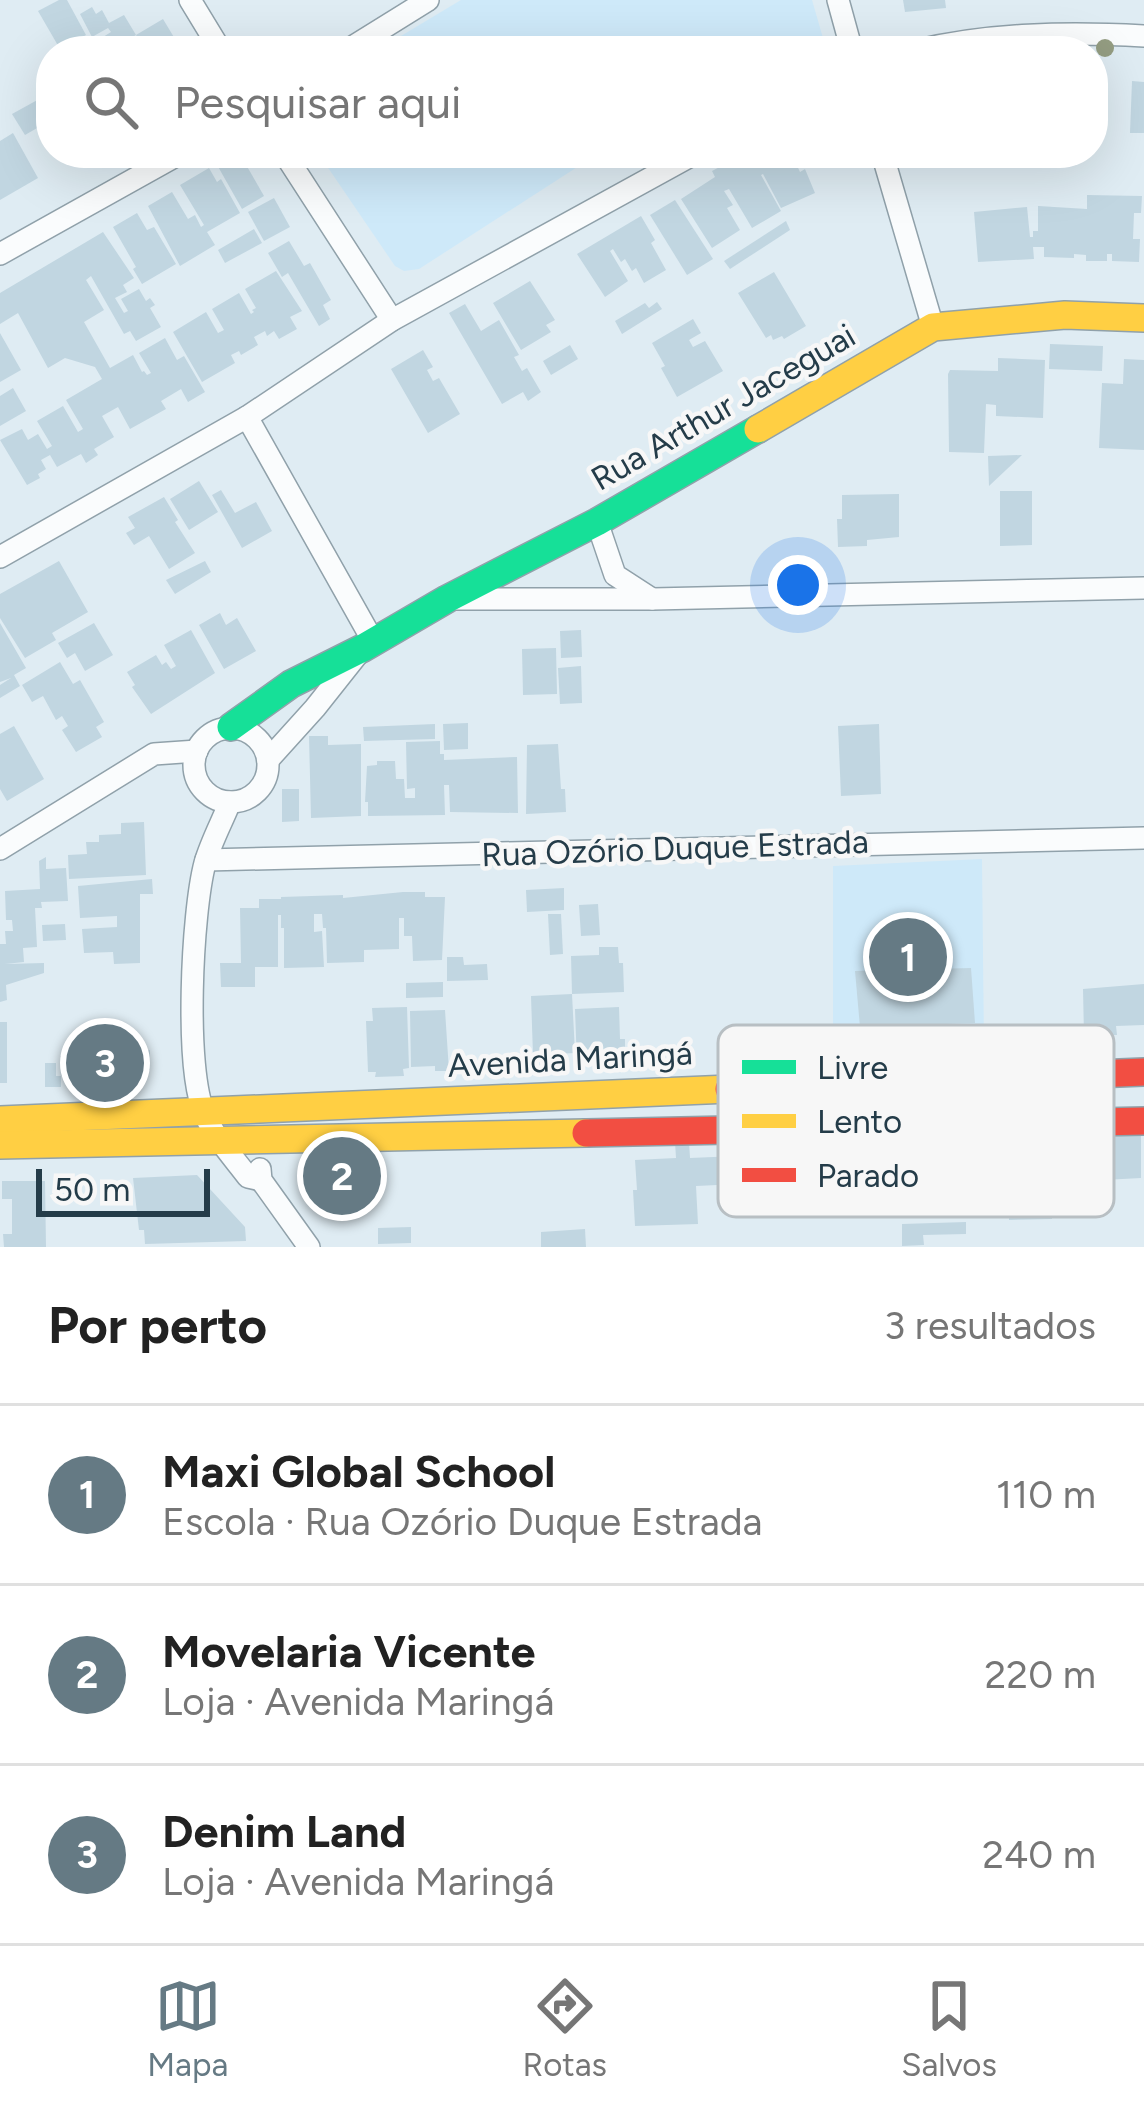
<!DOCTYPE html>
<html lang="pt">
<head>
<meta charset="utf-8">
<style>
	body { margin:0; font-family:Figtree,sans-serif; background:#f2f2f2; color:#222 }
	.scale { position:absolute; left:36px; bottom:30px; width:174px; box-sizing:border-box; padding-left:12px; border:6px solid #243c49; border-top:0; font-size:33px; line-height:42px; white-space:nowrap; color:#243c49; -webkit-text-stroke:9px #f7f7f7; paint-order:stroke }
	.you { position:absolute; left:798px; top:585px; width:42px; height:42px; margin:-30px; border:9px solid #fff; border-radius:50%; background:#1a73e8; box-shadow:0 0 0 18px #1a73e833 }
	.badge { display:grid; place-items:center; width:78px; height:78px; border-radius:50%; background:#657a84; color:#fff; font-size:39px; font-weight:700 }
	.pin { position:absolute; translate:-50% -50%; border:6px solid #fff; box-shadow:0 3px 12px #0006 }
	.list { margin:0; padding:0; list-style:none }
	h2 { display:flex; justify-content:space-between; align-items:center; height:156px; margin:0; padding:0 48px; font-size:51px }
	h2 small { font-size:39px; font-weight:400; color:#767676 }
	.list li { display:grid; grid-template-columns:78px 1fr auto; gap:36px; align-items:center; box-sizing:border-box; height:180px; padding:0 48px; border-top:3px solid #e0e0e0 }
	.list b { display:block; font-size:45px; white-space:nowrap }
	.list p { margin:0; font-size:39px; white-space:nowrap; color:#767676 }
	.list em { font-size:39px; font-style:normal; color:#767676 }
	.icon { flex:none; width:66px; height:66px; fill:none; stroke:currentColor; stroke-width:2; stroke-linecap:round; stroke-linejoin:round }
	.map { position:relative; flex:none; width:1144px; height:1247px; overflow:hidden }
	.search { position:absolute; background:#fff; box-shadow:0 12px 48px #0002; left:36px; right:36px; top:36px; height:132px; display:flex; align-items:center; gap:30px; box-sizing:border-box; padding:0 42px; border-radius:48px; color:#767676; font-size:45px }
	.sheet { height:696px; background:#fff }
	nav { display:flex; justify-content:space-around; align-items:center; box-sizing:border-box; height:168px; border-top:3px solid #e0e0e0; background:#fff; font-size:33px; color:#767676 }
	nav a { display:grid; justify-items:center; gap:6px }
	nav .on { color:#657a84 }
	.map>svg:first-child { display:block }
	.built { fill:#cee9f9 }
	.building { fill:#c1d6e1 }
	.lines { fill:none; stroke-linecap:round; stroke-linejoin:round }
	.street-casing { stroke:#90a1aa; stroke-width:24 }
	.fast-casing { stroke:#90a1aa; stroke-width:30 }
	.slow-casing { stroke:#90a1aa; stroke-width:30 }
	.jam-casing { stroke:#90a1aa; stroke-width:30 }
	.street { stroke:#fafcfd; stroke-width:21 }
	.fast { stroke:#16e098; stroke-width:27 }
	.slow { stroke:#ffcf43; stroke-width:27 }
	.jam { stroke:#f24e42; stroke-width:27 }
	.tree { fill:#949d82 }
	.labels { text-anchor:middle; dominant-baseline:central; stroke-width:9; stroke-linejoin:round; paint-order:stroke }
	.street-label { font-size:33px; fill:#243c49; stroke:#f7f7f7 }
	.key { fill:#f7f7f7; stroke:#b8bfc3; stroke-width:3 }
	.key-label { font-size:33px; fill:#243c49 }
</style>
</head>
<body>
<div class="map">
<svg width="1144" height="1247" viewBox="0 0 1144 1247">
	<rect width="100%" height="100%" fill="#dfecf3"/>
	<g class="built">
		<polygon points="461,0 812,0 823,38 798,51 376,51"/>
		<polygon points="318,153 599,153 419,269 404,271 395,266"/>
		<polygon points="982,859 984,1048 833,1055 833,866"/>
	</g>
	<g class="building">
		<polygon points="59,0 67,0 86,35 60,49 38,11"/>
		<polygon points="903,0 945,0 946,8 905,12"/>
		<polygon points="92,7 96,14 102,10 109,23 124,15 136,35 108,51 81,51 111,32 108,28 92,37 80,14"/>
		<polygon points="163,19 181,49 188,46 191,51 145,51 136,35"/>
		<polygon points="1132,81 1144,82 1144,133 1130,133"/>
		<polygon points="41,98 51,120 25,135 12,114"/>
		<polygon points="13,133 38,178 0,200 0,141"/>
		<polygon points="218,153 237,153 241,156 264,196 242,209 212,156"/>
		<polygon points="746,153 803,153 793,157 800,172 805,169 815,193 781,208 763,174 761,175 781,211 752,228 729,189 724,191 733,205 727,208 740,230 712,248 681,199 715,177 712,171"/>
		<polygon points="209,168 217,182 221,179 240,213 207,232 215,245 180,266 148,206 172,192 188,219 195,215 201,227 204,225 180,185"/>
		<polygon points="1087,195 1142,196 1141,213 1134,213 1133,239 1140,239 1139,262 1112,261 1112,254 1107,254 1107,261 1086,261 1086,255 1074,254 1074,258 1044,257 1044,247 1033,247 1034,259 978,262 974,212 1027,207 1030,237 1033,237 1033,231 1038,231 1038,206 1087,209"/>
		<polygon points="274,198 290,227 264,241 248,212"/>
		<polygon points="675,200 713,259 687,275 650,215"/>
		<polygon points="137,213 147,230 154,227 176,264 142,284 133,269 136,267 113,227"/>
		<polygon points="641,216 655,240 651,243 666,270 644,283 636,268 632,271 625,259 621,262 613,249 610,251 628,281 605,297 577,254"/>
		<polygon points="786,221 790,230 730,269 724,261"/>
		<polygon points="254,229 262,243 225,263 218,250"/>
		<polygon points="103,232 134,278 123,285 127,292 115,298 124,313 128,311 121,299 139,289 146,301 150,298 155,305 150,308 161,327 136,341 130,331 124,334 91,276 86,280 104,310 84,322 110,368 133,355 142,372 144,371 147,375 151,373 139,353 165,338 177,360 184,356 205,392 188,402 181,389 161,401 166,409 130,429 118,407 102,416 114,437 94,449 98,455 86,463 81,454 57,467 50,455 41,460 46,469 38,474 40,478 27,485 0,440 22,429 28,440 38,434 47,449 52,446 37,421 63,406 78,432 83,429 66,400 102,379 95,367 65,358 48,368 18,313 0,324 0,293"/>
		<polygon points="289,241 304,266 310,263 331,300 323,305 330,319 319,326 288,273 282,277 268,253"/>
		<polygon points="276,271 302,311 290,317 297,329 279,339 274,331 267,336 265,331 254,337 258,345 241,355 239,351 231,355 235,363 202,382 173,332 206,312 218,333 224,330 212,309 239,293 251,314 254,312 252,310 256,308 245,289"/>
		<polygon points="774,272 806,326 784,339 782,336 773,340 771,335 766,338 738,293"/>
		<polygon points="530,281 555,320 546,325 551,332 521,350 493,303"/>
		<polygon points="657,302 662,309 622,334 615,321 645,303 649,308"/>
		<polygon points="465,304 481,331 499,320 519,355 514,357 522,371 527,368 541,392 528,401 523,392 502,404 449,313"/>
		<polygon points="693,319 701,333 689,340 693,347 705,341 723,371 677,397 661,368 665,366 652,343"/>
		<polygon points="0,333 21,370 0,382"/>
		<polygon points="1050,344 1103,346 1102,371 1049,369"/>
		<polygon points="570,345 578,359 551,375 543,361"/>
		<polygon points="423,350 433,367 427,370 433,381 439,378 460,414 428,433 391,369"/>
		<polygon points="998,358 1045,360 1043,418 996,416 996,405 986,404 984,453 949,452 948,374 950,370 998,371"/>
		<polygon points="1124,359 1144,360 1144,450 1099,448 1102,383 1123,384"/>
		<polygon points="13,388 26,411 0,426 0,396"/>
		<polygon points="1022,455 989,486 988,456"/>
		<polygon points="199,481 218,512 189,530 170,499"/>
		<polygon points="221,490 235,513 256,502 272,531 242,548 212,495"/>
		<polygon points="1000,491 1032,491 1032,545 1000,546"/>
		<polygon points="899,494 899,537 867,540 867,546 838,547 837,519 842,519 842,495"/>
		<polygon points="164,497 178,520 175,522 195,553 169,569 149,536 134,545 126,533 135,528 128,517"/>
		<polygon points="59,561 88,612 52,633 56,640 25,658 0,618 0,594"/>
		<polygon points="205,561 211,572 175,594 166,580"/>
		<polygon points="220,613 226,625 237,618 256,651 224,669 199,625"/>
		<polygon points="0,623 26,668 14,675 20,686 0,698 0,685 11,678 0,682"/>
		<polygon points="94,623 113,655 85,671 75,653 67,658 58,643"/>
		<polygon points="191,630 215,673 151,714 132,687 135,685 127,672 156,655 162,665 166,662 171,669 176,666 164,645"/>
		<polygon points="581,630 582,657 561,658 560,631"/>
		<polygon points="556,648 557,694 523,695 522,649"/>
		<polygon points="60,662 73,684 80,680 104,722 96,727 102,737 76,752 62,730 68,726 62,716 56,720 43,696 32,702 22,685"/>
		<polygon points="581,666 582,703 560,704 558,668"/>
		<polygon points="468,723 468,749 444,750 443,724"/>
		<polygon points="435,724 435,739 364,741 363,727"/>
		<polygon points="879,724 881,794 841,796 838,726"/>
		<polygon points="14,726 44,779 7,801 0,789 0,734"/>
		<polygon points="309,736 328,736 328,745 361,744 361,816 311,818"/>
		<polygon points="440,741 440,754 444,754 444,760 517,757 518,813 450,812 449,785 444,785 445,815 368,816 368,802 365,802 367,766 377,765 377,761 395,761 396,779 404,779 405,798 415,798 415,788 407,789 406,742"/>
		<polygon points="558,744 561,789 565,789 566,812 526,814 527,745"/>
		<polygon points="282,789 299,789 299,821 282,822"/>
		<polygon points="144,822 146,875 69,879 68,855 87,854 86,842 99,842 99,835 121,834 121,823"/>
		<polygon points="46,857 46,869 66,868 68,901 41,902 42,908 35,908 37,947 23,948 24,962 5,964 44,963 44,973 6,985 7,1000 0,1002 0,944 6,944 5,931 13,931 12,920 6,920 5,891 40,889 39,861"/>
		<polygon points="152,879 153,894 140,894 140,963 114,964 113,952 84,953 82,929 117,927 117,916 80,918 78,886"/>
		<polygon points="564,888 564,910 527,912 526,890"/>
		<polygon points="403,892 425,892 425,897 445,897 442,960 413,961 412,936 404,936 404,918 399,918 399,949 364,950 364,962 327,963 326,928 323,928 322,914 314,914 314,932 322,931 324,967 284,968 284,928 281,928 281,915 278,915 278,967 255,967 255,987 221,987 220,963 241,963 240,908 259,908 259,899 281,899 281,897 343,895 343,898"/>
		<polygon points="598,904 600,935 581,936 579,905"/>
		<polygon points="548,914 561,914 563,954 550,955"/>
		<polygon points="65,924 66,940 43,941 42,925"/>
		<polygon points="599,947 618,947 619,963 623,963 624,992 572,994 571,956 599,955"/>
		<polygon points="447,957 463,957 464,965 487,964 488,980 447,981"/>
		<polygon points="971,968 975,1023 860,1027 855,971"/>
		<polygon points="443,982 443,997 406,998 406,983"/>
		<polygon points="1144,984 1144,1025 1116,1026 1117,1035 1084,1036 1083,989"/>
		<polygon points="572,994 575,1053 533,1055 531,996"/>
		<polygon points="407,1007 409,1068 403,1069 404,1076 375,1077 376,1072 368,1072 366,1021 373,1021 372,1008"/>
		<polygon points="619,1007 620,1039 625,1039 625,1063 577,1064 575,1009"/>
		<polygon points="445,1010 449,1071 435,1071 435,1066 411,1067 410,1011"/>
		<rect x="0" y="1022" width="7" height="61"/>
		<polygon points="139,1046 139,1051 150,1050 150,1070 147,1070 147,1074 139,1074 139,1080 69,1082 68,1076 61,1076 61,1087 45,1087 45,1063 56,1063 56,1076 61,1076 60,1056 64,1056 63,1048"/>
		<polygon points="1141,1135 1141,1178 1104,1180 1102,1137"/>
		<polygon points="675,1142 689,1142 690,1158 737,1156 738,1184 696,1186 698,1224 635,1226 633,1190 637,1190 635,1160 676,1158"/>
		<polygon points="1046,1144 1046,1181 1051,1181 1052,1219 1009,1220 1009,1197 1026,1197 1025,1166 1008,1166 1008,1145"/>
		<polygon points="357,1163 360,1201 353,1203 353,1206 337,1205 327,1187 325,1165"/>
		<polygon points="197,1175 245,1227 246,1241 145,1244 144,1230 139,1230 133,1178"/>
		<polygon points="2,1181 45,1181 46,1247 4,1247 3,1234 12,1234 12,1199 2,1199"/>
		<polygon points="966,1222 966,1234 923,1235 924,1245 902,1246 902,1224"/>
		<polygon points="411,1227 411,1243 378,1244 378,1228"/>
		<polygon points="585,1229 586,1247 541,1247 541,1232"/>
	</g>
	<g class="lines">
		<g class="street-casing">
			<g id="street">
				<polyline points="190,0 221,51"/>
				<polyline points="838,0 852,51"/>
				<polyline points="346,51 428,0"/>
				<path d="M915 51C989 33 1068 32 1144 36"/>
				<polyline points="284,153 392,320"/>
				<polyline points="882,153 933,327"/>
				<polyline points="0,254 181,153"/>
				<polyline points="247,417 373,641"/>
				<polyline points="597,522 615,575 652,599"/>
				<polyline points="0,557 247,417 392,320 696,153"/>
				<polyline points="455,599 653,599 1144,588"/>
				<circle cx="231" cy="765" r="37"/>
				<polyline points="268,760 315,708 357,655"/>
				<path d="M230 802C222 822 211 842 205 863 192 912 184 1070 205 1115 215 1138 233 1157 248 1177L261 1180"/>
				<polyline points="0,849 154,754 197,751"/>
				<polyline points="206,860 1144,838"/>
				<polyline points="260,1169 261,1180 309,1247"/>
			</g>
		</g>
		<g class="fast-casing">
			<polyline id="fast" points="231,727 291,684 363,648 447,599 597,522 758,429"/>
		</g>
		<g class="slow-casing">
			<g id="slow">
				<polyline points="758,429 933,327 1065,315 1144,318"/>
				<polyline points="0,1120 729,1089"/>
				<polyline points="0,1145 586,1133"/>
			</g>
		</g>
		<g class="jam-casing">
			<g id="jam">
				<polyline points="729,1089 1144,1072"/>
				<polyline points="586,1133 1144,1121"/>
			</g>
		</g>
		<use href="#street" class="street"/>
		<use href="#fast" class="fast"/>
		<use href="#slow" class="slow"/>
		<use href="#jam" class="jam"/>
	</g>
	<circle class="tree" cx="1105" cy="48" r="9"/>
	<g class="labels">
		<g class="street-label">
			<text transform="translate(723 407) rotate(-30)">Rua Arthur Jaceguai</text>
			<text transform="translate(675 848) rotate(-2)">Rua Ozório Duque Estrada</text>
			<text transform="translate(570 1059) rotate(-3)">Avenida Maringá</text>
		</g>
	</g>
	<rect x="718" y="1025" width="396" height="192" rx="18" class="key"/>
	<rect x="742" y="1060" width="54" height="14" fill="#16e098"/>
	<rect x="742" y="1114" width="54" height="14" fill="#ffcf43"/>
	<rect x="742" y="1168" width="54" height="14" fill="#f24e42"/>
	<g class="key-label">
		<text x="817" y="1079">Livre</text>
		<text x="817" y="1133">Lento</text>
		<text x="817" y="1187">Parado</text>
	</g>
</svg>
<div class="scale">50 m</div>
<div class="you"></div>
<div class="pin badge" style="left:908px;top:957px">1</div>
<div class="pin badge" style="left:342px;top:1176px">2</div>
<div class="pin badge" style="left:105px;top:1063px">3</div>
<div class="search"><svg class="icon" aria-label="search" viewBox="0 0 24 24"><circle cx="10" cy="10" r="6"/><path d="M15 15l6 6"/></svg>Pesquisar aqui</div>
</div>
<section class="sheet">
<h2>Por perto<small>3 resultados</small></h2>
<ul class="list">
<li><span class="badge">1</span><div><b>Maxi Global School</b><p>Escola · Rua Ozório Duque Estrada</p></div><em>110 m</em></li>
<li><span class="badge">2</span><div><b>Movelaria Vicente</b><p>Loja · Avenida Maringá</p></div><em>220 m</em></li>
<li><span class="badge">3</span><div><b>Denim Land</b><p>Loja · Avenida Maringá</p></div><em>240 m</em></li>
</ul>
</section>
<nav>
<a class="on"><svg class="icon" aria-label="map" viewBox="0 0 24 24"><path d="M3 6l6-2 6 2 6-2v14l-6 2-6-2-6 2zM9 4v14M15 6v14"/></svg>Mapa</a>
<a><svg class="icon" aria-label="directions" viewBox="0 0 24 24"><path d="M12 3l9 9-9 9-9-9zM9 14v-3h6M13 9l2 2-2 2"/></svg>Rotas</a>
<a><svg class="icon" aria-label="saved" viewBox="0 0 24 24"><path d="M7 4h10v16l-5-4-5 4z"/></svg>Salvos</a>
</nav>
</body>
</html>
